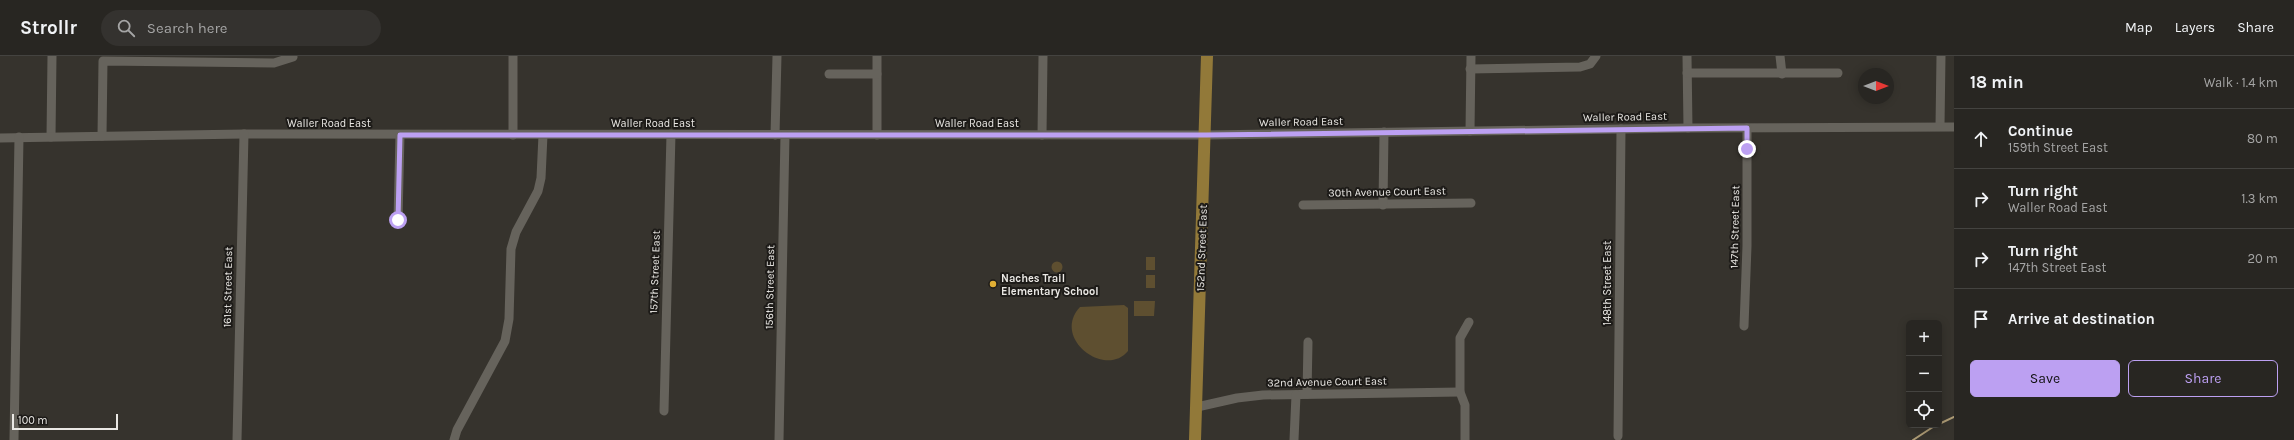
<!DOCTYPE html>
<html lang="en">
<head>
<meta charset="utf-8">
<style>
	body { margin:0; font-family:Karla,sans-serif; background:#34322f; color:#f1f3f6 }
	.controls { position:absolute; right:12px; bottom:12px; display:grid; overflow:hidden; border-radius:6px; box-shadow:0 2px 10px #0003 }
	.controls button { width:36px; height:36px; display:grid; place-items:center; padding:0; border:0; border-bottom:1px solid #444340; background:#282622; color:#f1f3f6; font:20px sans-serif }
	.compass { position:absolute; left:1858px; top:12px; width:36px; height:36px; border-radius:50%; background:#282622; box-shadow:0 2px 10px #0003; rotate:90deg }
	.scale { position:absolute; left:12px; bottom:10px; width:106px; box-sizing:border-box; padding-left:4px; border:2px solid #eae8e4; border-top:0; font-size:11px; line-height:14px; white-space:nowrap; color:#eae8e4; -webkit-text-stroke:3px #1d1b18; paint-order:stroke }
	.stop { position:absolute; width:12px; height:12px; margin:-9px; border:3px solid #bca0f2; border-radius:50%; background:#fff }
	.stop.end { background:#bca0f2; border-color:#fff; box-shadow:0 1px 4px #0008 }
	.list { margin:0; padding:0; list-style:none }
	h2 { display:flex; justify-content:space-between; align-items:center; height:52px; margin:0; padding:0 16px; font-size:17px }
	h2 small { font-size:13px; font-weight:400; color:#a5a5a5 }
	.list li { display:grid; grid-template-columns:26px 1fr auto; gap:12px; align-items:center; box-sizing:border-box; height:60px; padding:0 16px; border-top:1px solid #444340 }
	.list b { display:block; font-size:15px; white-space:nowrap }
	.list p { margin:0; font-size:13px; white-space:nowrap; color:#a5a5a5 }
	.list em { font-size:13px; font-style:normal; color:#a5a5a5 }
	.actions { display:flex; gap:8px; padding:12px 16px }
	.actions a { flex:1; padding:9px 0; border:1px solid #bca0f2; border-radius:6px; text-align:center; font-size:14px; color:#bca0f2 }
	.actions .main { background:#bca0f2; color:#111 }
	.icon { flex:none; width:22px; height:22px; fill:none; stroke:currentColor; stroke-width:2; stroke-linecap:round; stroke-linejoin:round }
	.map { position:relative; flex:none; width:1954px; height:384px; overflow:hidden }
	header { display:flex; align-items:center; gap:24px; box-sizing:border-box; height:56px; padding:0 20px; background:#282622; border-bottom:1px solid #444340 }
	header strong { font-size:19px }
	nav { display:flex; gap:22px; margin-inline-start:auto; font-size:14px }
	.search { width:280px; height:36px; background:#34322f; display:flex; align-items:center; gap:10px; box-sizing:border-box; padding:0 14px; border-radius:22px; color:#a5a5a5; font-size:15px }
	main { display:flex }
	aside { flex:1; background:#282622 }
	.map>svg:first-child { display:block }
	.green { fill:#5e4f30 }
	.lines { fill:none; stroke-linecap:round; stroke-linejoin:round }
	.stream { stroke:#ac9a74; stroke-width:2 }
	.minor { stroke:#66635c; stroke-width:9 }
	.major { stroke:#927939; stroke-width:12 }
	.route { stroke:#bca0f2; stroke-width:5 }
	.poi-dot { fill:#e1af34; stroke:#1d1b18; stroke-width:1.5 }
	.labels { text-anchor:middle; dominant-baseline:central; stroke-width:4; stroke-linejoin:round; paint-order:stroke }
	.street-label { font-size:11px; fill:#eae8e4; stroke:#1d1b18 }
	.poi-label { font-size:11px; font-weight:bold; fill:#eae8e4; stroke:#1d1b18; text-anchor:start }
</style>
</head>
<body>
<header>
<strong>Strollr</strong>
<div class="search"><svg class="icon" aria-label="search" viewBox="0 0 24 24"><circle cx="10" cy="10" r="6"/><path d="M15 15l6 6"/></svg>Search here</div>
<nav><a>Map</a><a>Layers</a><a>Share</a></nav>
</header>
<main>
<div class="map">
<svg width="1954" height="384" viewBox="0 0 1954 384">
	<rect width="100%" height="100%" fill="#36332d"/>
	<g class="green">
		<rect x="1146" y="201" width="9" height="13"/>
		<circle cx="1057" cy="211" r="5.5"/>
		<rect x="1146" y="219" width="9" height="13"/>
		<polygon points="1134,245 1155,245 1154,260 1134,260"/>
		<path d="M1124 249 1128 252V295C1105 323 1051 282 1080 251Z"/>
	</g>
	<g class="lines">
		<g class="stream">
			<polyline points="1939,368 1954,361"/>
			<polyline points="1913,384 1936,369"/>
		</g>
		<g class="minor">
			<polyline points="877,0 877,79"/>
			<polyline points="1687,0 1688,72"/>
			<polyline points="1780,0 1782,18"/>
			<polyline points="1470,13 1580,11 1590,8 1596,0"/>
			<polyline points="1687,17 1838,17"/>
			<polyline points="829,18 877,18"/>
			<polyline points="1940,70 1941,0"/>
			<polyline points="1470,75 1471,0"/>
			<polyline points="513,79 513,0"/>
			<polyline points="775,79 777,0"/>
			<polyline points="1042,79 1043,0"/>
			<polyline points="102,80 103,5 274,7 293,1"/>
			<polyline points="51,81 52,0"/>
			<polyline points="0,82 244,78 1206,79 1688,72 1954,71"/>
			<polyline points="1303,149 1471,147"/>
			<polyline points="1383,149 1384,76"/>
			<polyline points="398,164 400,79"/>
			<polyline points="1744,270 1747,190 1747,72"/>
			<polyline points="1307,338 1308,286"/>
			<polyline points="1197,351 1237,342 1263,339 1460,336"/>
			<polyline points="664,355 671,78"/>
			<polyline points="1618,380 1621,73"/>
			<polyline points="14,384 19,81"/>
			<polyline points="237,384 244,78"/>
			<polyline points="454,384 457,374 505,285 509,263 511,193 516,176 538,135 541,122 543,79"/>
			<polyline points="779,384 785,79"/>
			<polyline points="1294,384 1296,339"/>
			<polyline points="1465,384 1465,349 1460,336 1460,282 1469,266"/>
		</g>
		<polyline class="major" points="1195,384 1207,0"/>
	</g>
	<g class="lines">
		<polyline class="route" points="398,164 400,79 1206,79 1747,72 1747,93"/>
	</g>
	<circle class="poi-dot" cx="993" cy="228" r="4"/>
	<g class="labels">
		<g class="street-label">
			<text transform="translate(1625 61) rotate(-1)">Waller Road East</text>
			<text transform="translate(1301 66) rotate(-1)">Waller Road East</text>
			<text x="329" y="67">Waller Road East</text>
			<text x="653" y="67">Waller Road East</text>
			<text x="977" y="67">Waller Road East</text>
			<text transform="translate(1387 136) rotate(-1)">30th Avenue Court East</text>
			<text transform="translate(1735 171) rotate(-89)">147th Street East</text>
			<text transform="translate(1202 192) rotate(-88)">152nd Street East</text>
			<text transform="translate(655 216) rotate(-88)">157th Street East</text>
			<text transform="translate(1607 227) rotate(-90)">148th Street East</text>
			<text transform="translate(228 231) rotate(-89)">161st Street East</text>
			<text transform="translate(770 231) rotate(-89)">156th Street East</text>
			<text transform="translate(1327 326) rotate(-1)">32nd Avenue Court East</text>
		</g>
		<g class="poi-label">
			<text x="1001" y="222">Naches Trail<tspan x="1001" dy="13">Elementary School</tspan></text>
		</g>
	</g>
</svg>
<div class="controls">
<button>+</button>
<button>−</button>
<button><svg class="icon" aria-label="locate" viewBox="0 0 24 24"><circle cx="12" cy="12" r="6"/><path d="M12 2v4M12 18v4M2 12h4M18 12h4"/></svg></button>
</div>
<svg class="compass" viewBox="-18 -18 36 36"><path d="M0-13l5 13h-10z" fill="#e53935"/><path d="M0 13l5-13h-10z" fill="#a5a5a5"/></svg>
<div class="scale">100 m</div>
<div class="stop" style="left:398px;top:164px"></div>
<div class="stop end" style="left:1747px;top:93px"></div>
</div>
<aside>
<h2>18 min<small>Walk · 1.4 km</small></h2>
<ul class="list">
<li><svg class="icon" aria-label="ahead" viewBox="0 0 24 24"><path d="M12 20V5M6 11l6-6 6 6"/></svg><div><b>Continue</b><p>159th Street East</p></div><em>80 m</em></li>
<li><svg class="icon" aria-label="right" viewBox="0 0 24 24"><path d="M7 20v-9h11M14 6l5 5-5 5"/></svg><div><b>Turn right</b><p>Waller Road East</p></div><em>1.3 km</em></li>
<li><svg class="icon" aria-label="right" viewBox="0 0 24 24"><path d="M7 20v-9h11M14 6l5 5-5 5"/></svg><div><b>Turn right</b><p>147th Street East</p></div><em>20 m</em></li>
<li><svg class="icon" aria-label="arrive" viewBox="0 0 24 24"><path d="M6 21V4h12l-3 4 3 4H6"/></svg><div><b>Arrive at destination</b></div></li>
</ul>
<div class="actions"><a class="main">Save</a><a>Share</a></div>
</aside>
</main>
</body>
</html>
